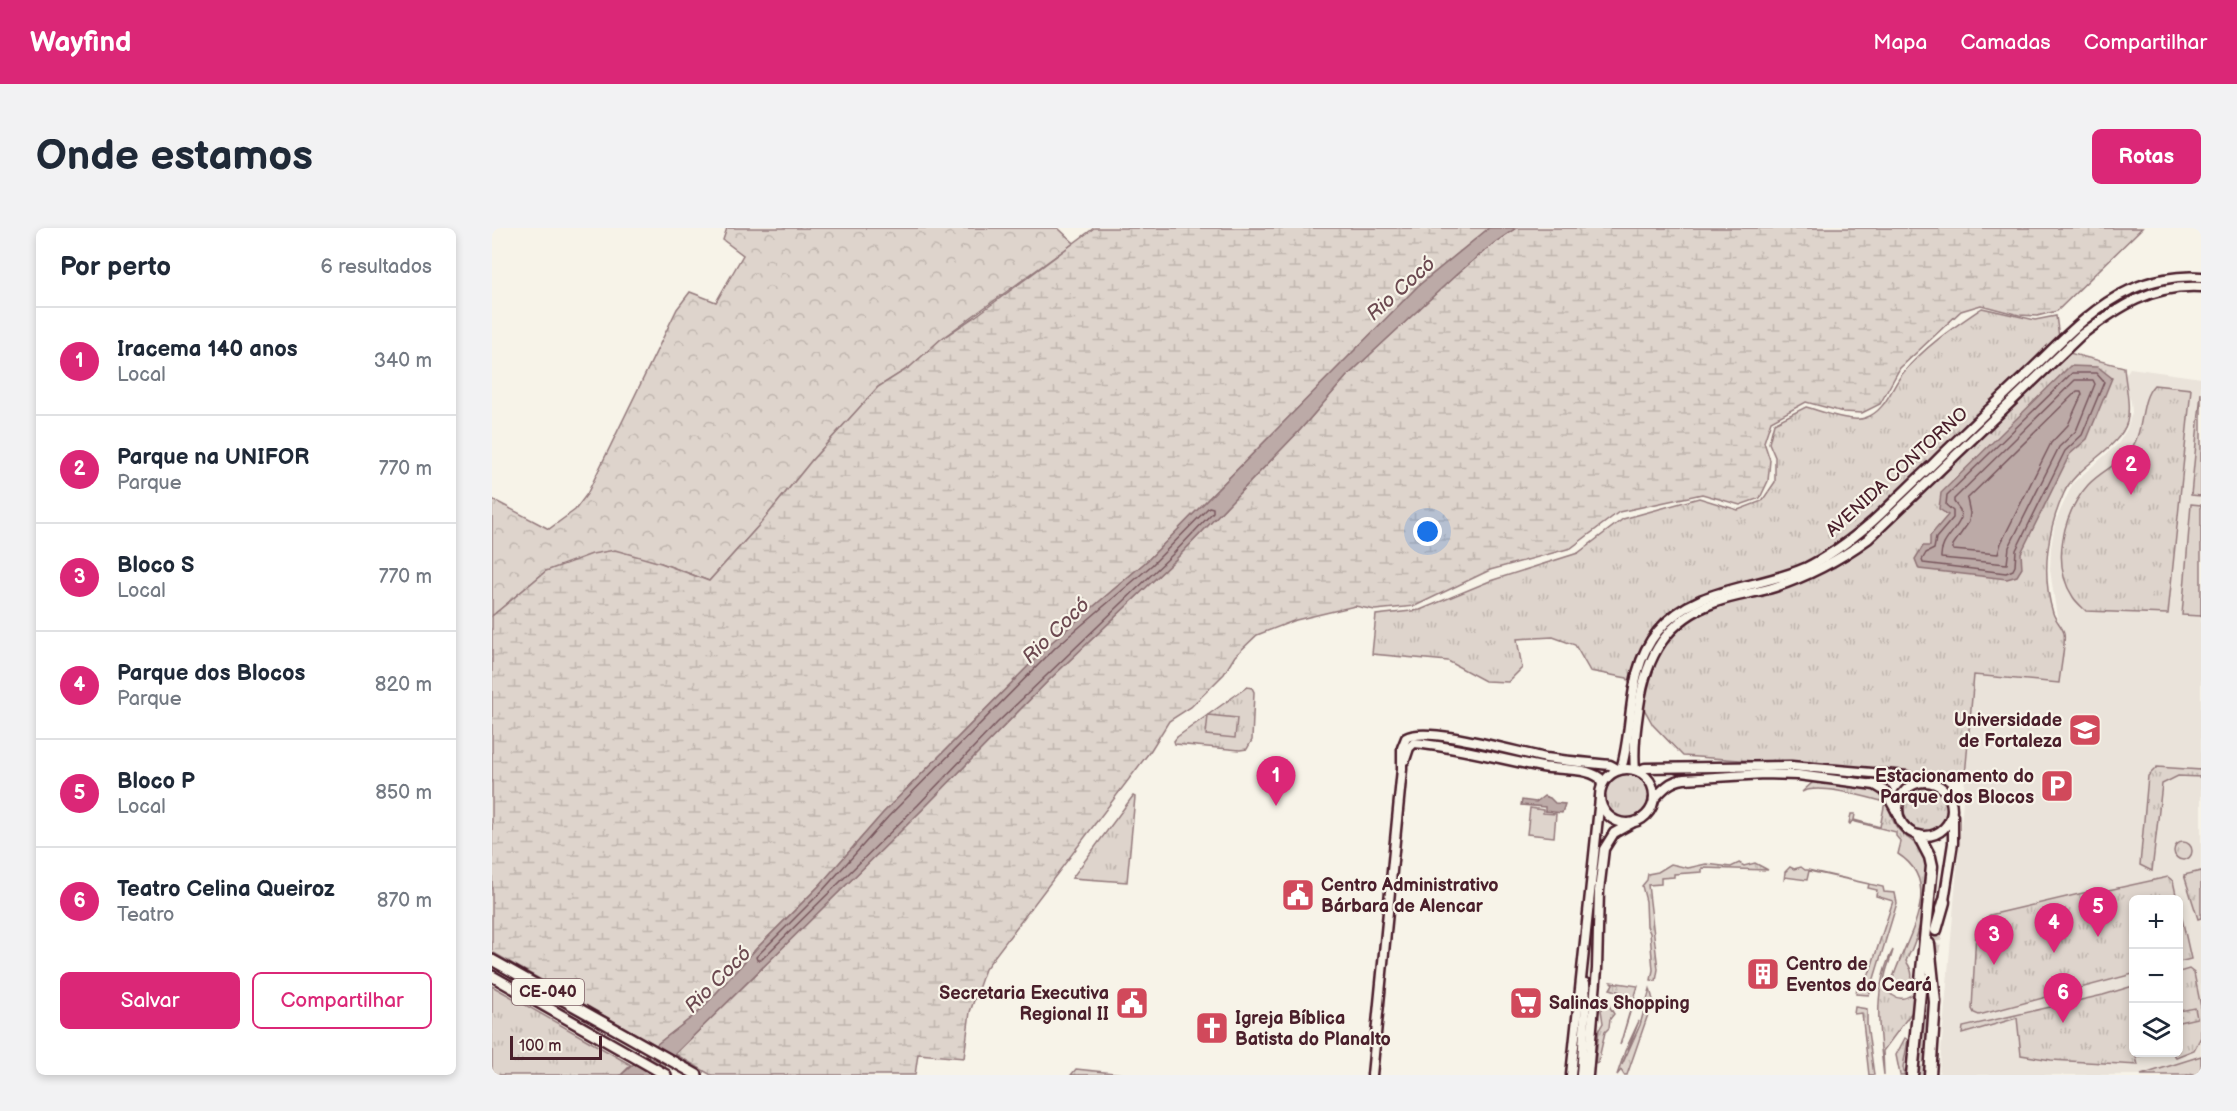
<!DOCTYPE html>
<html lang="pt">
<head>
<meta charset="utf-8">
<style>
	body { margin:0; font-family:"Balsamiq Sans",sans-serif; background:#f2f2f3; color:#1f2937 }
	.controls { position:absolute; right:18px; bottom:18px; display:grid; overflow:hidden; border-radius:9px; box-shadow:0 3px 9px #0003 }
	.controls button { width:54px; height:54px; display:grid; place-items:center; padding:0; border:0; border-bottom:2px solid #e0e1e3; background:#fff; color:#1f2937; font:30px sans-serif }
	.scale { position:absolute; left:18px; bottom:15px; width:92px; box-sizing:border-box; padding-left:6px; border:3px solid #4a1f2b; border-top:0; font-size:16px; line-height:21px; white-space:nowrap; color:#4a1f2b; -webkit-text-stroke:4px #f7f3e8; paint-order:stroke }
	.you { position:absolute; left:936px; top:304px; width:21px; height:21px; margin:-15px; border:4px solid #fff; border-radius:50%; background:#1a73e8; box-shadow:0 0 0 9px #1a73e833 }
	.badge { display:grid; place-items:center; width:39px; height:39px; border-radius:50%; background:#db2777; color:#fff; font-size:20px; font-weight:700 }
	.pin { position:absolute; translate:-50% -50px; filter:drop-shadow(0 2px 3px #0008) }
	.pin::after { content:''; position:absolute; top:32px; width:21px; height:18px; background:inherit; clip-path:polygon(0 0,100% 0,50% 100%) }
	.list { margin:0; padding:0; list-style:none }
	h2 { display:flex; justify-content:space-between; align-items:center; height:78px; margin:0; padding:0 24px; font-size:26px }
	h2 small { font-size:20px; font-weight:400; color:#747a83 }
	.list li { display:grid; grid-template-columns:39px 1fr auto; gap:18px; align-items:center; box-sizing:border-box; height:108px; padding:0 24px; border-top:2px solid #e0e1e3 }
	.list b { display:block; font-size:22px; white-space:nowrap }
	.list p { margin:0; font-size:20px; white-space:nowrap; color:#747a83 }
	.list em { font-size:20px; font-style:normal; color:#747a83 }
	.actions { display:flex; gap:12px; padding:18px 24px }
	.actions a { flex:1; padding:14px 0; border:2px solid #db2777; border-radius:9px; text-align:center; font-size:21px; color:#db2777 }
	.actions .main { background:#db2777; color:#fff }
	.icon { flex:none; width:33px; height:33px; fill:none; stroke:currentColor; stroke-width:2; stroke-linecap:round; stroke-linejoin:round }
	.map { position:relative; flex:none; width:1709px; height:847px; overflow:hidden; border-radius:9px }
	header { display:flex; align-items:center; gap:36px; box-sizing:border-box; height:84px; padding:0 30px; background:#db2777; color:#fff }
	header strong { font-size:28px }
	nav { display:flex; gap:33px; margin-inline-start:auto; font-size:21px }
	.intro { display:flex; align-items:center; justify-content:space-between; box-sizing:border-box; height:144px; padding:0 36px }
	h1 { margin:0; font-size:42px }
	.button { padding:15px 27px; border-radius:9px; background:#db2777; color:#fff; font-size:21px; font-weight:700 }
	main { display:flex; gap:36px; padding:0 36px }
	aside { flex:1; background:#fff; border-radius:9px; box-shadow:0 3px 9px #0003 }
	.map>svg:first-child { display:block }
	.built { fill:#eae3da; fill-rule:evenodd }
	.grass { fill:url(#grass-tufts); stroke:#947a7c; stroke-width:1.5 }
	.forest { fill:url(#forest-crowns); stroke:#947a7c; stroke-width:1.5 }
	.wetland { fill:url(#wetland-marsh); stroke:#947a7c; stroke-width:1.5 }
	.garden { fill:url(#garden-dots); stroke:#947a7c; stroke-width:1.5 }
	.pitch { fill:#ded4cc; stroke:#947a7c; stroke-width:1.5 }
	.water { fill:#bcaaa7; stroke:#8e7275; stroke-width:1.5 }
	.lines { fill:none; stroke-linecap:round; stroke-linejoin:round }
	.shore { stroke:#78575d; stroke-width:1.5 }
	.secondary-tunnel { stroke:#d4c9c2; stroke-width:8; stroke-dasharray:8 4; stroke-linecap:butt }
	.highway-tunnel { stroke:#d4c9c2; stroke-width:10; stroke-dasharray:10 5; stroke-linecap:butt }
	.secondary-casing { stroke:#4a1f2b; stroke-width:13 }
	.primary-casing { stroke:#4a1f2b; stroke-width:14 }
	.highway-casing { stroke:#4a1f2b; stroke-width:15 }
	.secondary { stroke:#f7f3e8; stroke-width:8 }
	.primary { stroke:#f7f3e8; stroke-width:9 }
	.highway { stroke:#f7f3e8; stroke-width:10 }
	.labels { text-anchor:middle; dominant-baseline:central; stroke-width:4.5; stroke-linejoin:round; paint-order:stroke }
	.shield { fill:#f7f3e8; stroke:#7e5f64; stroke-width:1.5 }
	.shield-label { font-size:16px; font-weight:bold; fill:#4a1f2b }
	.street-label { font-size:18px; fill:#4a1f2b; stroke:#f7f3e8 }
	.poi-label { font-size:18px; font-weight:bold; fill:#4a1f2b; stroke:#f7f3e8; text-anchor:start }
	.water-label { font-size:20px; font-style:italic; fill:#6c4950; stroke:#f7f3e8 }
</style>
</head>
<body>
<header>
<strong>Wayfind</strong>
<nav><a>Mapa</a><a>Camadas</a><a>Compartilhar</a></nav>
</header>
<div class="intro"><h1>Onde estamos</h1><a class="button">Rotas</a></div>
<main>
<aside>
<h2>Por perto<small>6 resultados</small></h2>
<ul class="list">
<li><span class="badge">1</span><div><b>Iracema 140 anos</b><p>Local</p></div><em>340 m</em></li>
<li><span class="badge">2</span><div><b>Parque na UNIFOR</b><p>Parque</p></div><em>770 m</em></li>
<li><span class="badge">3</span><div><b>Bloco S</b><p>Local</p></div><em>770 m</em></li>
<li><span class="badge">4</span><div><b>Parque dos Blocos</b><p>Parque</p></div><em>820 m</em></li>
<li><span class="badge">5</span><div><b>Bloco P</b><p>Local</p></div><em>850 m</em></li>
<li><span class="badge">6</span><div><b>Teatro Celina Queiroz</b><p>Teatro</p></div><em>870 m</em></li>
</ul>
<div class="actions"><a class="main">Salvar</a><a>Compartilhar</a></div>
</aside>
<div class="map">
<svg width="1709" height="847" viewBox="0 0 1709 847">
	<defs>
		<pattern id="grass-tufts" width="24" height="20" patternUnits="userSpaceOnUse" patternTransform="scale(1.5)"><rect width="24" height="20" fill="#ded4cc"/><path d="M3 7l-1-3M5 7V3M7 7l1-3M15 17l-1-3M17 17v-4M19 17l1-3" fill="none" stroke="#c0b6af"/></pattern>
		<pattern id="forest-crowns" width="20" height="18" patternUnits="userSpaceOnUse" patternTransform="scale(1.5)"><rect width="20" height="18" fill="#ded4cc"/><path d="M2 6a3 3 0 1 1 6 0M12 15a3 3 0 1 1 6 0" fill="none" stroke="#c0b6af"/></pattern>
		<pattern id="wetland-marsh" width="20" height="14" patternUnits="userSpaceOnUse" patternTransform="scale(1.5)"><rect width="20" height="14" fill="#ded4cc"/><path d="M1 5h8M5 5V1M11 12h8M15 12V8" fill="none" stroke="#c0b6af"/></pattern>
		<pattern id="garden-dots" width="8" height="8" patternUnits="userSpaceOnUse" patternTransform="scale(1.5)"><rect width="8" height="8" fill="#ded4cc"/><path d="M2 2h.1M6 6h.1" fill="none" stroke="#c0b6af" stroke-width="1.8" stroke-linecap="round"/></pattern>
	</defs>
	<rect width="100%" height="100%" fill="#f7f3e8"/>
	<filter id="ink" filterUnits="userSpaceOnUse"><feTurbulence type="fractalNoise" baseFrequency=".0167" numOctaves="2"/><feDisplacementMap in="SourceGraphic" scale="12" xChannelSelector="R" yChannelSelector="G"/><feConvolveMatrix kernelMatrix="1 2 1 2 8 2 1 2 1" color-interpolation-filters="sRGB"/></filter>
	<g filter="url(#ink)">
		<path class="built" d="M1638 140 1709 150V847H1447L1482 447 1567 455 1572 405 1565 389 1558 342 1559 320 1563 294 1581 255 1626 216 1635 201 1640 184 1639 173 1634 161 1633 148ZM1642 672H1686V824H1642Z"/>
		<g class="grass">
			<path d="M1490 80 1543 92 1564 88 1569 123 1632 139C1633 155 1639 177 1635 194 1628 220 1583 239 1572 265 1555 302 1549 346 1561 385 1563 392 1570 398 1572 405 1574 414 1568 444 1567 455L1482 447 1473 548 1191 528 1161 497 1135 450 1098 443 1083 417 1061 409 1025 411 1030 440 1016 454 993 453 956 433 880 426 884 387 928 382 998 353 1086 325 1131 291 1207 270 1246 282 1270 273 1283 254V229L1277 215 1282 195 1314 179C1329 183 1359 195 1373 190 1394 183 1399 160 1411 145 1433 118 1462 99 1490 80Z"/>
			<path d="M1662 157 1699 161 1676 386 1594 383C1590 379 1584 374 1581 369 1559 336 1571 285 1596 257 1608 244 1625 237 1636 225 1654 205 1646 174 1662 157Z"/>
			<polygon points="1709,165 1709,268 1699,267"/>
			<polygon points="755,459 760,460 762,464 760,512 755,521 748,522 683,516 682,513 685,509"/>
			<polygon points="1665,539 1709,542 1709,549 1686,548 1670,556 1660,643 1648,637 1656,548"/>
			<circle cx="1135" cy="568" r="22"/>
			<path d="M1321 554C1339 556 1363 555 1380 562 1400 571 1395 583 1404 598 1410 609 1423 612 1429 623 1444 650 1428 707 1414 733 1421 743 1423 752 1413 761L1404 760 1400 753C1412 712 1455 657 1406 626L1409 614 1404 608V604L1360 593 1358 596 1357 595 1359 586H1363L1362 592 1388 599 1393 574C1374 569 1327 555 1310 564Z"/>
			<circle cx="1434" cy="581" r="22"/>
			<polygon points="641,568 643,569 635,654 580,650"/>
			<circle cx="1691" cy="623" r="9"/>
			<polygon points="1247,635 1252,638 1263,635 1276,642 1210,640 1210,644 1182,646 1182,649 1169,650 1169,656 1156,657 1166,741 1164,753 1159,752 1161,742 1158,705 1155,698 1154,673 1150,658 1155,652 1156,646 1166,644 1179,636 1196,640 1214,636 1239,639"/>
			<polygon points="1298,639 1302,641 1309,639 1313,642 1316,642 1391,659 1392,664 1403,665 1405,675 1377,767 1364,766 1365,759 1372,761 1401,673 1384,668 1385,662 1376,660 1377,656 1317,643 1315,652 1293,649 1292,653 1293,644"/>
			<polygon points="1709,643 1709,690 1706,691 1692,647"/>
			<polygon points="1676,649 1681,653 1685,671 1642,672 1641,746 1487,787 1482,785 1480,781 1484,703 1487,695 1498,687 1604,662 1612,663"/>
			<polygon points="1687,677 1699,731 1687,734 1686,734"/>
			<path d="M1401 722C1398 736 1384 757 1400 767 1408 773 1415 770 1422 765L1420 784 1391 823 1392 847C1387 805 1380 760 1401 722Z"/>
			<polygon points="1697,741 1702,745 1709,779 1709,809 1702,822 1684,829 1681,825 1686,824 1687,744"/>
			<polygon points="1119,754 1146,758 1128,817 1140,776 1132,765 1118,761 1121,756"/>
			<polygon points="0,758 139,837 129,847 0,847"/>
			<polygon points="1641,758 1642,824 1662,825 1644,829 1646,837 1559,832 1529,827 1525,790 1470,806 1471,799 1611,767"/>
			<polygon points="1158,761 1161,772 1135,847 1132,847 1129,842 1125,847 1133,823 1147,793 1130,837 1148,797"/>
			<polygon points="1116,776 1122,786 1118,791 1117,800 1113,804 1106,835 1103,836 1107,802 1111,795 1109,782"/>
			<polygon points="1363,779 1375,781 1375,796 1382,847 1377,847 1370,785 1362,786"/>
			<polygon points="1413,810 1416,812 1411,839 1413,847 1408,847 1404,827"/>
			<polygon points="1709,828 1709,847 1649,847"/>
			<polygon points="584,841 641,847 579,847"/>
		</g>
		<polygon class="forest" points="235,0 566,0 582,15 449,111 418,139 386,159 320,232 269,295 217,353 169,335 54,343 0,388 0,271 57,301 83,282 95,266 185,81 198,64 224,74 251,27 231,12"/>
		<g class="wetland">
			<polygon points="602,0 997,0 926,58 656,332 560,414 391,585 327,658 264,721 208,783 164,817 0,724 0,388 54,343 100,326 123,322 169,335 217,353 269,295 320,232 386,159 418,139 449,111 484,88"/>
			<polygon points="1024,0 1650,0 1565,83 1545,88 1527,87 1489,77 1469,83 1408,140 1388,176 1370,185 1351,184 1314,174 1279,193 1272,214 1278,232 1276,253 1268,270 1248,277 1210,266 1127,284 1079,320 998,342 923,378 883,382 863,378 804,392 765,407 743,428 732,446 699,479 677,493 659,522 493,741 478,784 472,830 426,826 423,847 219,847 183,826 430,582 557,452 684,331 808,202 855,148 965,46 1002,15"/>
		</g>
		<polygon class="garden" points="1703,780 1705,790 1687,794 1687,783"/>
		<g class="pitch">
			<polygon points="1699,276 1709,277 1709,388 1690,387"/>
			<polygon points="716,487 745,490 743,510 714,507"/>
			<polygon points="1038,580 1051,582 1051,585 1064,586 1062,609 1035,606"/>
		</g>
		<g class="water">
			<polygon points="997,0 1024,0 1002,15 965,46 855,148 808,202 684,331 557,452 430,582 183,826 165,847 129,847 164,817 208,783 264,721 327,658 391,585 560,414 656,332 926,58"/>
			<polygon points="1578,138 1606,139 1620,150 1595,211 1578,226 1529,325 1530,340 1525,348 1515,351 1427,341 1423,331 1431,318 1438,318 1438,308 1456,287 1447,281 1449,265"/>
			<polygon points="1052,568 1058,570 1063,575 1073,576 1070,585 1053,583 1053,579 1029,577 1030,572 1044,574"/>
		</g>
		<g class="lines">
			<g class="shore">
				<polygon points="1580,145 1604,145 1612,154 1590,207 1573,223 1524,322 1523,338 1521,342 1514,345 1431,335 1430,332 1434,325 1442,321 1444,310 1461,290 1461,283 1454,277 1455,267"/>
				<path d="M1583 152H1601L1603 156 1584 203 1567 219 1517 319 1515 336 1449 330C1448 313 1463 305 1469 290L1468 282 1462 274V271Z"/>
				<polygon points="1585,163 1589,163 1590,166 1576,197 1559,215 1509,315 1506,326 1461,322 1461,317 1477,294 1478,285 1475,271"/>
				<polygon points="717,279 721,280 721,284 680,327 505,495 426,577 269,732 265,732 264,729 331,662 396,589 564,419 660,337"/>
			</g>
			<g class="secondary-tunnel">
				<polyline points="1441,736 1447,703"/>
				<polyline points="1431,847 1438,758"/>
			</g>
			<g class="highway-tunnel">
				<polyline points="1438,727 1444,702"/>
				<polyline points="1425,847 1434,758"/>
			</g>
			<g class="secondary-casing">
				<g id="secondary">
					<path d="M913 532 917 520 922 515C966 519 1007 531 1050 539 1068 542 1093 539 1108 550L1110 557"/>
					<circle cx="1135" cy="568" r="27"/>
					<path d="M1129 541C1143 495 1133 443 1166 403 1203 358 1263 362 1313 340 1338 328 1359 312 1380 294 1400 276 1419 256 1439 238 1472 205 1506 173 1540 141 1570 112 1600 79 1638 62 1659 52 1686 47 1709 49"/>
					<path d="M1143 542C1141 520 1144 499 1147 478 1154 428 1175 391 1224 374 1243 367 1264 365 1283 359 1317 348 1347 332 1376 311L1589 107C1626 79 1660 56 1709 59"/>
					<polyline points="1146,543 1153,540 1299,538 1415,548 1431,554"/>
					<circle cx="1433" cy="581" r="27"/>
					<path d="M1162 571C1171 561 1178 553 1192 551L1272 546 1306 547 1383 557 1393 563 1406 586"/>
					<polyline points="1451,679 1461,615 1461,588"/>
					<path d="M880 847 910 541V520L914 510C934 497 1027 525 1054 530 1076 533 1097 535 1118 537L1127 542"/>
					<polyline points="1079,847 1108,570"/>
					<polyline points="1089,847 1094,775 1093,755"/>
					<polyline points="1096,847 1105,741 1107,663 1112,621 1122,605 1140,595"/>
				</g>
			</g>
			<g class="primary-casing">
				<g id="primary">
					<polyline points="0,732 205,847"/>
					<polyline points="0,748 174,847"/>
				</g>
			</g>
			<g class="highway-casing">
				<g id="highway">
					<polyline points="1444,702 1452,674"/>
					<polyline points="1437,716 1443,774 1438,847"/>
					<polyline points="1420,847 1440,638 1438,629 1427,608"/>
				</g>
			</g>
			<use href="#secondary" class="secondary"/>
			<use href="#primary" class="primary"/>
			<use href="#highway" class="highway"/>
		</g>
	</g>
	<defs>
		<g id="university-square" transform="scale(1.725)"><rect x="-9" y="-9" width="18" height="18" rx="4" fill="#d1495b" stroke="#f7f3e8"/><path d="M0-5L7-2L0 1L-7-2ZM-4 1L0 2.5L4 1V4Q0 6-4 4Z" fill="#fff"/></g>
		<g id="parking-square" transform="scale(1.725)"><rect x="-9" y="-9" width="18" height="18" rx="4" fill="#d1495b" stroke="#f7f3e8"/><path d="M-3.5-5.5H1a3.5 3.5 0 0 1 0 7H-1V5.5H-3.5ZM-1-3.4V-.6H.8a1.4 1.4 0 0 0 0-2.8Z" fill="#fff"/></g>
		<g id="civic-square" transform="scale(1.725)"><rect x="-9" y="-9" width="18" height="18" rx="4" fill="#d1495b" stroke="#f7f3e8"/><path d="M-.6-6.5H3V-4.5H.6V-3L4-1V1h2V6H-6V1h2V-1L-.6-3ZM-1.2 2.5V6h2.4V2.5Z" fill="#fff"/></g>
		<g id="building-square" transform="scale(1.725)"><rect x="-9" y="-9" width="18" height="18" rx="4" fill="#d1495b" stroke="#f7f3e8"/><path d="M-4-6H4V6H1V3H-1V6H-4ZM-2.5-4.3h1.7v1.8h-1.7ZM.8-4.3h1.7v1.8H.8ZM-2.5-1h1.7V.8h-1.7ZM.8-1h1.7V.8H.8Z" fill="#fff"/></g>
		<g id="supermarket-square" transform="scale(1.725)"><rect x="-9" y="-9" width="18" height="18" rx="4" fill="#d1495b" stroke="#f7f3e8"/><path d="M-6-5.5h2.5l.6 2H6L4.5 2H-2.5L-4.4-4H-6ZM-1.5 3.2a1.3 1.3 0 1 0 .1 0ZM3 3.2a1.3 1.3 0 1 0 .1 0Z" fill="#fff"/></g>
		<g id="church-square" transform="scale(1.725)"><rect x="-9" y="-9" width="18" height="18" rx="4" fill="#d1495b" stroke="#f7f3e8"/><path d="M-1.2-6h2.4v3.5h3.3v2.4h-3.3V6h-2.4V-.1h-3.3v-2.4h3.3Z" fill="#fff"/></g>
	</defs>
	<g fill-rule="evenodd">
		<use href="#university-square" x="1593" y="502"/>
		<use href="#parking-square" x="1565" y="558"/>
		<use href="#civic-square" x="806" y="667"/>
		<use href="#building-square" x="1271" y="746"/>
		<use href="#civic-square" x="640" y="775"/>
		<use href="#supermarket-square" x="1034" y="775"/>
		<use href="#church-square" x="720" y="800"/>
	</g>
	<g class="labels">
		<rect class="shield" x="20" y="751" width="72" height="26" rx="4.5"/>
		<g class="shield-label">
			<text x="56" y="764">CE-040</text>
		</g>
		<g class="street-label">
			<text transform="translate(1405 244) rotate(-42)">AVENIDA CONTORNO</text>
		</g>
		<g class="poi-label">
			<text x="1570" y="492" text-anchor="end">Universidade<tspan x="1570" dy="21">de Fortaleza</tspan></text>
			<text x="1542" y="548" text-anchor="end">Estacionamento do<tspan x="1542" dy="21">Parque dos Blocos</tspan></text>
			<text x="829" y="657">Centro Administrativo<tspan x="829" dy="21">Bárbara de Alencar</tspan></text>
			<text x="1294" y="736">Centro de<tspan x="1294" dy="21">Eventos do Ceará</tspan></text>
			<text x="617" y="765" text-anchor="end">Secretaria Executiva<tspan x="617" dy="21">Regional II</tspan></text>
			<text x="1057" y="775">Salinas Shopping</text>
			<text x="743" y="790">Igreja Bíblica<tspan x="743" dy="21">Batista do Planalto</tspan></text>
		</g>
		<g class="water-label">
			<text transform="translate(909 61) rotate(-42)">Rio Cocó</text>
			<text transform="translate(564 403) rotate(-44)">Rio Cocó</text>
			<text transform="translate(226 752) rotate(-45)">Rio Cocó</text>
		</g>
	</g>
</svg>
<div class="controls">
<button>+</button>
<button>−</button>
<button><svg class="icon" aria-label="layers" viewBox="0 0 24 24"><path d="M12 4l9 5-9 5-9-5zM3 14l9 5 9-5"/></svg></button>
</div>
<div class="scale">100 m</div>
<div class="you"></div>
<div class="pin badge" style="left:784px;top:578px">1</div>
<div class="pin badge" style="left:1639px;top:267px">2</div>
<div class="pin badge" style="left:1502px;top:737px">3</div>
<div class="pin badge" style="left:1562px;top:725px">4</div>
<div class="pin badge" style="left:1606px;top:709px">5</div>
<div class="pin badge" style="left:1571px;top:795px">6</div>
</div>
</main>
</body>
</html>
